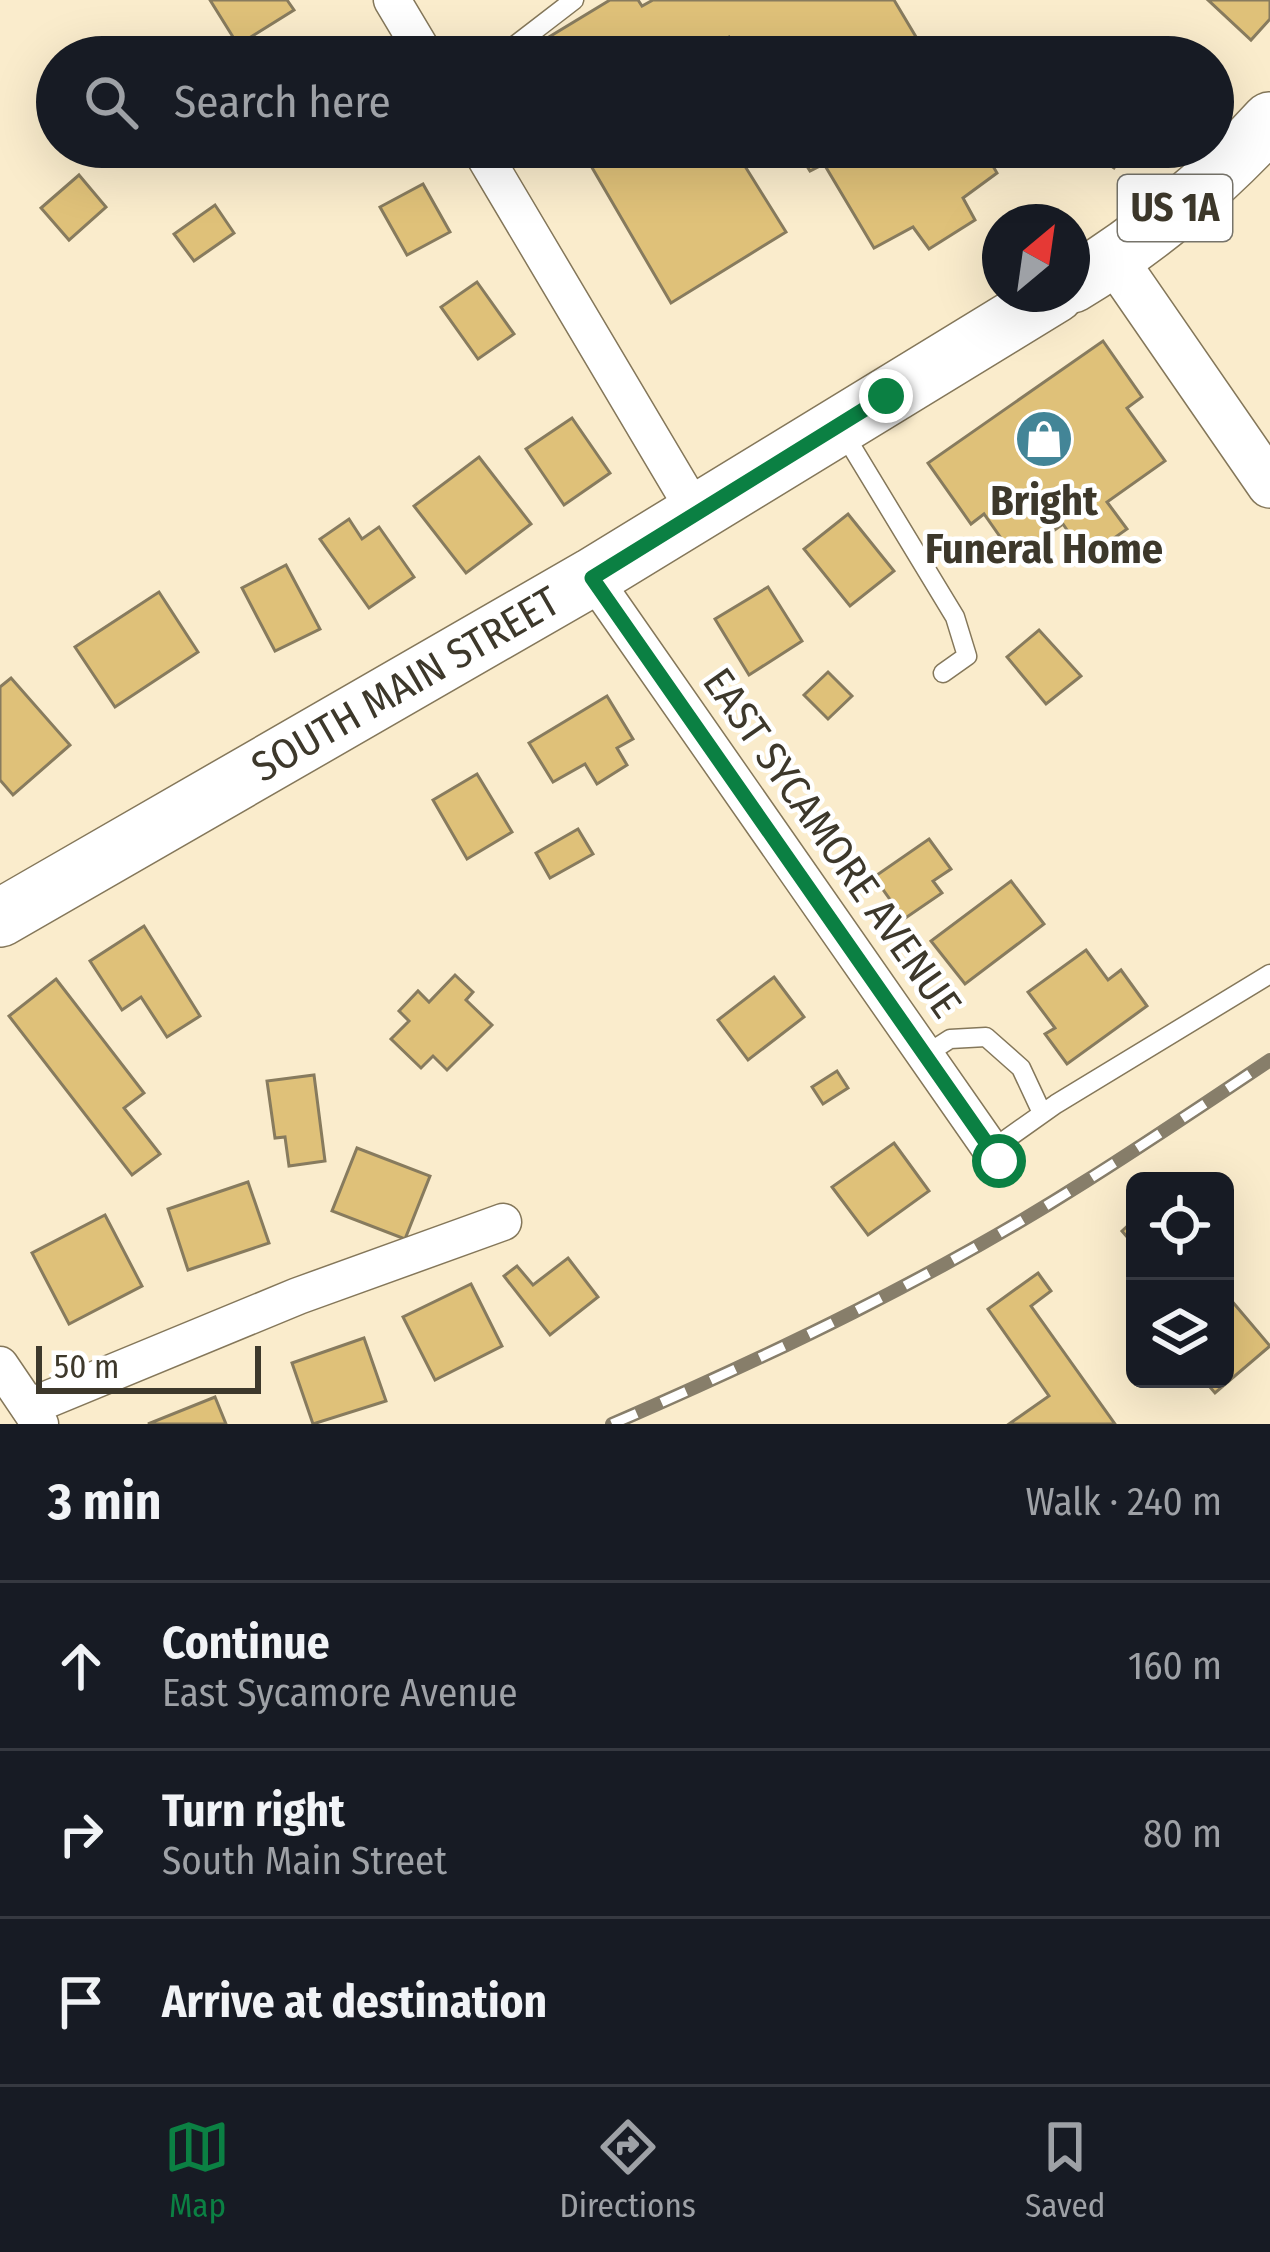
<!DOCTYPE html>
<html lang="en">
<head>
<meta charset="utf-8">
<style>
	body { margin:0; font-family:"Fira Sans Condensed",sans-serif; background:#242831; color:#f1f3f6 }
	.controls { position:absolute; right:36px; bottom:36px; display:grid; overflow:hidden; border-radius:18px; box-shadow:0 12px 48px #0002 }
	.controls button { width:108px; height:108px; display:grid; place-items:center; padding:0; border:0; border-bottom:3px solid #363941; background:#171b24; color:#f1f3f6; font:60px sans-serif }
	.compass { position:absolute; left:982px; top:204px; width:108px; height:108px; border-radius:50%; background:#171b24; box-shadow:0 12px 48px #0002; rotate:29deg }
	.scale { position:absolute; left:36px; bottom:30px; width:225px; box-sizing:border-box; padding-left:12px; border:6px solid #3d382b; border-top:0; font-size:33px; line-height:42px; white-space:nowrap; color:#3d382b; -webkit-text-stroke:9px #fff; paint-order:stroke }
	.stop { position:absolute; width:36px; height:36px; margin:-27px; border:9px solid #0b8043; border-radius:50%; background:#fff }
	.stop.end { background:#0b8043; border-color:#fff; box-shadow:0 3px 12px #0008 }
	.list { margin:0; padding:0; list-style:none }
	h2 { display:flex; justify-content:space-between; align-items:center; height:156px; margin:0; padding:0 48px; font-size:51px }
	h2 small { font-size:39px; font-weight:400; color:#9ea1a6 }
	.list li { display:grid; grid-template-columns:78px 1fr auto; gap:36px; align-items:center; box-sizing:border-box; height:168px; padding:0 48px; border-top:3px solid #363941 }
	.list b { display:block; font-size:45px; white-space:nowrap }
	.list p { margin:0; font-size:39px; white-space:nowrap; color:#9ea1a6 }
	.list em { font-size:39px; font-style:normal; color:#9ea1a6 }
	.icon { flex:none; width:66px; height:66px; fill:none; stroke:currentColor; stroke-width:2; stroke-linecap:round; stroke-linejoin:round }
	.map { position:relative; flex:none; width:1270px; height:1424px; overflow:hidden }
	.search { position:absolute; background:#171b24; box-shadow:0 12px 48px #0002; left:36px; right:36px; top:36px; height:132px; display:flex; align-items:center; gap:30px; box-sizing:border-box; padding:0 42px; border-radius:66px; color:#9ea1a6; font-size:45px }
	.sheet { height:660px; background:#171b24 }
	nav { display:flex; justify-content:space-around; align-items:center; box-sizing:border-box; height:168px; border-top:3px solid #363941; background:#171b24; font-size:33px; color:#9ea1a6 }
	nav a { display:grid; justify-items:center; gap:6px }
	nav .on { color:#0b8043 }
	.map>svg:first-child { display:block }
	.building { fill:#dfc179; stroke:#877b5e; stroke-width:3 }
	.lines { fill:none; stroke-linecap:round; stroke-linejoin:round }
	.service-casing { stroke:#84775a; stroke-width:21 }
	.minor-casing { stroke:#84775a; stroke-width:39 }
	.tertiary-casing { stroke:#84775a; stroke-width:48 }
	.primary-casing { stroke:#84775a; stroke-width:60 }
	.service { stroke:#fff; stroke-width:18 }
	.minor { stroke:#fff; stroke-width:36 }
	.tertiary { stroke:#fff; stroke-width:45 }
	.primary { stroke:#fff; stroke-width:57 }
	.rail-casing { stroke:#877e6a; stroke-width:14 }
	.rail { stroke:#fff; stroke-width:9; stroke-dasharray:27; stroke-linecap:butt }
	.route { stroke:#0b8043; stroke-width:15 }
	.labels { text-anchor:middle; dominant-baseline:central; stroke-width:9; stroke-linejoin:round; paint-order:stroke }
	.shield { fill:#fff; stroke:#77746b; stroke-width:3 }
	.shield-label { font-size:39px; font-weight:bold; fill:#3d382b }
	.poi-label { font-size:42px; font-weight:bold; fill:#3d382b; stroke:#fff }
	.street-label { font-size:42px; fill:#3d382b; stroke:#fff }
</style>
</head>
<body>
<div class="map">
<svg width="1270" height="1424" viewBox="0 0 1270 1424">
	<rect width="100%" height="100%" fill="#faeccc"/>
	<g class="building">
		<polygon points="210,0 287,0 294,10 238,45"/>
		<polygon points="610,0 638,0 642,6 653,0 894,0 928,57 741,57 729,37 696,57 516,57"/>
		<polygon points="1208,0 1270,0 1270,19 1251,40"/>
		<polygon points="1099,45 1118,57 1092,57"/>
		<polygon points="580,147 733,147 786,232 671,303"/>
		<polygon points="795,147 982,147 997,173 963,198 975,220 929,249 913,227 874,248 824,164 810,171"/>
		<polygon points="1083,147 1128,147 1114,168"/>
		<polygon points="79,175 106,207 69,240 41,208"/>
		<polygon points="423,184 450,232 407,255 380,207"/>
		<polygon points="215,205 234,233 194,261 174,234"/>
		<polygon points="477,282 514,334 478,359 441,307"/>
		<polygon points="1103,341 1142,397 1127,408 1165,461 1107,502 1127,529 1086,558 1063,524 1015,558 984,514 971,524 928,463"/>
		<polygon points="572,418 610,473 564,505 526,449"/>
		<polygon points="479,457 531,524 466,573 414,506"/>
		<polygon points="848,514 894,571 850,606 804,549"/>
		<polygon points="349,519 362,539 379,527 414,577 369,608 320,539"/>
		<polygon points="286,565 320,629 275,651 242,588"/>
		<polygon points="768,587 802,641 749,675 715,619"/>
		<polygon points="159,592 198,652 115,707 75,647"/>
		<polygon points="1039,630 1081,676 1046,704 1007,657"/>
		<polygon points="828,672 852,696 828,719 804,695"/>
		<polygon points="11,678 70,745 13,795 0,780 0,687"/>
		<polygon points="607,696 633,739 617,748 627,765 597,784 585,764 553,782 529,743"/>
		<polygon points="477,774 512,832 467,859 433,800"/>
		<polygon points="578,829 593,854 550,878 536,853"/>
		<polygon points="929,839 951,869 933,881 942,893 904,919 874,877"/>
		<polygon points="1011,881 1044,924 965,984 931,941"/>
		<polygon points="144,926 200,1016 167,1037 141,997 122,1010 90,961"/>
		<polygon points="1086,950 1108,980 1121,970 1147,1006 1067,1064 1045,1034 1055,1028 1028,992"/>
		<polygon points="455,975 473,992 466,1000 492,1025 447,1070 433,1056 421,1068 391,1039 409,1021 399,1011 418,991 429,1002"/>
		<polygon points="774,977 804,1017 748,1060 718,1020"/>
		<polygon points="56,979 144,1093 124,1108 160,1154 132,1175 9,1016"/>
		<polygon points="837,1071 848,1088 823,1104 812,1087"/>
		<polygon points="314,1075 325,1161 289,1166 285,1137 275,1138 267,1081"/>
		<polygon points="894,1143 929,1191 868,1235 832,1187"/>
		<polygon points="357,1148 430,1176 405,1239 332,1211"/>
		<polygon points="248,1182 269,1243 188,1270 168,1209"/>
		<polygon points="105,1215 142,1286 69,1324 32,1253"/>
		<polygon points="1135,1219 1135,1246 1122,1231"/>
		<polygon points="568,1258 598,1297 550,1335 504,1276 517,1266 533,1285"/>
		<polygon points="1038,1273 1051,1291 1031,1306 1115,1424 1009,1424 1049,1396 988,1309"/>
		<polygon points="471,1284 502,1346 435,1380 403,1317"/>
		<polygon points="1225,1293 1270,1346 1215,1393 1203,1379 1225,1379"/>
		<polygon points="364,1338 386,1401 313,1424 292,1363"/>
		<polygon points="215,1397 226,1424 148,1424"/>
	</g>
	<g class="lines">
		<g class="service-casing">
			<g id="service">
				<polyline points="500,57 574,0"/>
				<polyline points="844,434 955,617 967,656 943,673"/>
				<polyline points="925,1055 950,1039 986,1037 1021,1068 1042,1113"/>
				<polyline points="991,1150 1056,1104 1270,974"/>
			</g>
		</g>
		<g class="minor-casing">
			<g id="minor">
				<polyline points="392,0 426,57"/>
				<polyline points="479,147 695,511"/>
				<polyline points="592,577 999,1161"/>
				<polyline points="0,1365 40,1424"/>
				<polyline points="29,1407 298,1296 503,1222"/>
			</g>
		</g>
		<g class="tertiary-casing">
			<polyline id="tertiary" points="1114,259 1270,485"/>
		</g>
		<g class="primary-casing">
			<g id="primary">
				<path d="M1072 284C1144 241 1214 183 1270 121"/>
				<path id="s1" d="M0 918 592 577 1055 294"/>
			</g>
		</g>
		<use href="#service" class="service"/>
		<use href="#minor" class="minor"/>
		<use href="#tertiary" class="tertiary"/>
		<use href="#primary" class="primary"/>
		<g class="rail-casing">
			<path id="rail" d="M612 1424C774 1354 937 1276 1086 1181 1148 1142 1209 1101 1270 1060"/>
		</g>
		<use href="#rail" class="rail"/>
	</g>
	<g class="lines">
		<polyline class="route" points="886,396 592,578 999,1161"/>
	</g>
	<defs>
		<g id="shop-disc" transform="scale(3)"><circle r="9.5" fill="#438597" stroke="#fff"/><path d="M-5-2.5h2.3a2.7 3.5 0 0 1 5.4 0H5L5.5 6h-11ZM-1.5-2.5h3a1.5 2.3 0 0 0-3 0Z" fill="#fff"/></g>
	</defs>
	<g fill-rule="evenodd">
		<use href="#shop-disc" x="1044" y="439"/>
	</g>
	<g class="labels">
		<rect class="shield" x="1118" y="175" width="114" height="66" rx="9"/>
		<g class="shield-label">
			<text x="1175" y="208">US 1A</text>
		</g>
		<g class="poi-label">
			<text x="1044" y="501">Bright<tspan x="1044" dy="48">Funeral Home</tspan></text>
		</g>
		<g class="street-label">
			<text stroke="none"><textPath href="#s1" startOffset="468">SOUTH MAIN STREET</textPath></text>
			<text transform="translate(832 843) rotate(55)">EAST SYCAMORE AVENUE</text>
		</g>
	</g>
</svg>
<div class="controls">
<button><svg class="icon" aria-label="locate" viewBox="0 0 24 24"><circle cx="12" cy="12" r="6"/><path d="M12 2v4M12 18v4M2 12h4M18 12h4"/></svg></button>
<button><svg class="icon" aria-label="layers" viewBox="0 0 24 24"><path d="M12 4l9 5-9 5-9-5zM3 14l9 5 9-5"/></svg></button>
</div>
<svg class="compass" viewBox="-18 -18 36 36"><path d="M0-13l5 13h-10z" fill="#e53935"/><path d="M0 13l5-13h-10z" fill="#9ea1a6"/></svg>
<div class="scale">50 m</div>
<div class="stop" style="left:999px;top:1161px"></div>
<div class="stop end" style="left:886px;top:396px"></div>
<div class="search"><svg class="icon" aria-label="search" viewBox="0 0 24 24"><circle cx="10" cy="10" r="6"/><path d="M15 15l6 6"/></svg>Search here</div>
</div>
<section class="sheet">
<h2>3 min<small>Walk · 240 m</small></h2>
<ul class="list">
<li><svg class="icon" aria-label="ahead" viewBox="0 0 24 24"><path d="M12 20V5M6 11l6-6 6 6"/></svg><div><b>Continue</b><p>East Sycamore Avenue</p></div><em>160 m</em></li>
<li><svg class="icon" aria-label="right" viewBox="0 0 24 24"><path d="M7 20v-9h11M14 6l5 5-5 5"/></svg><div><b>Turn right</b><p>South Main Street</p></div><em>80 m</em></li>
<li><svg class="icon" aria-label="arrive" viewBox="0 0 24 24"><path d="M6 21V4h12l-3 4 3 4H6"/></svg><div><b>Arrive at destination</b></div></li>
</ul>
</section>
<nav>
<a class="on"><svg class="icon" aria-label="map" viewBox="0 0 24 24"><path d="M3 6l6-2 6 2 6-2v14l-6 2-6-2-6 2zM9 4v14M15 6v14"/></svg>Map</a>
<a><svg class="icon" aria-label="directions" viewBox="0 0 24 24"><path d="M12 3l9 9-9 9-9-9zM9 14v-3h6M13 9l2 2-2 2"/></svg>Directions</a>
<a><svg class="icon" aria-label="saved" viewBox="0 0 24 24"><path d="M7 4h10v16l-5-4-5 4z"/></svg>Saved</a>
</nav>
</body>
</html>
